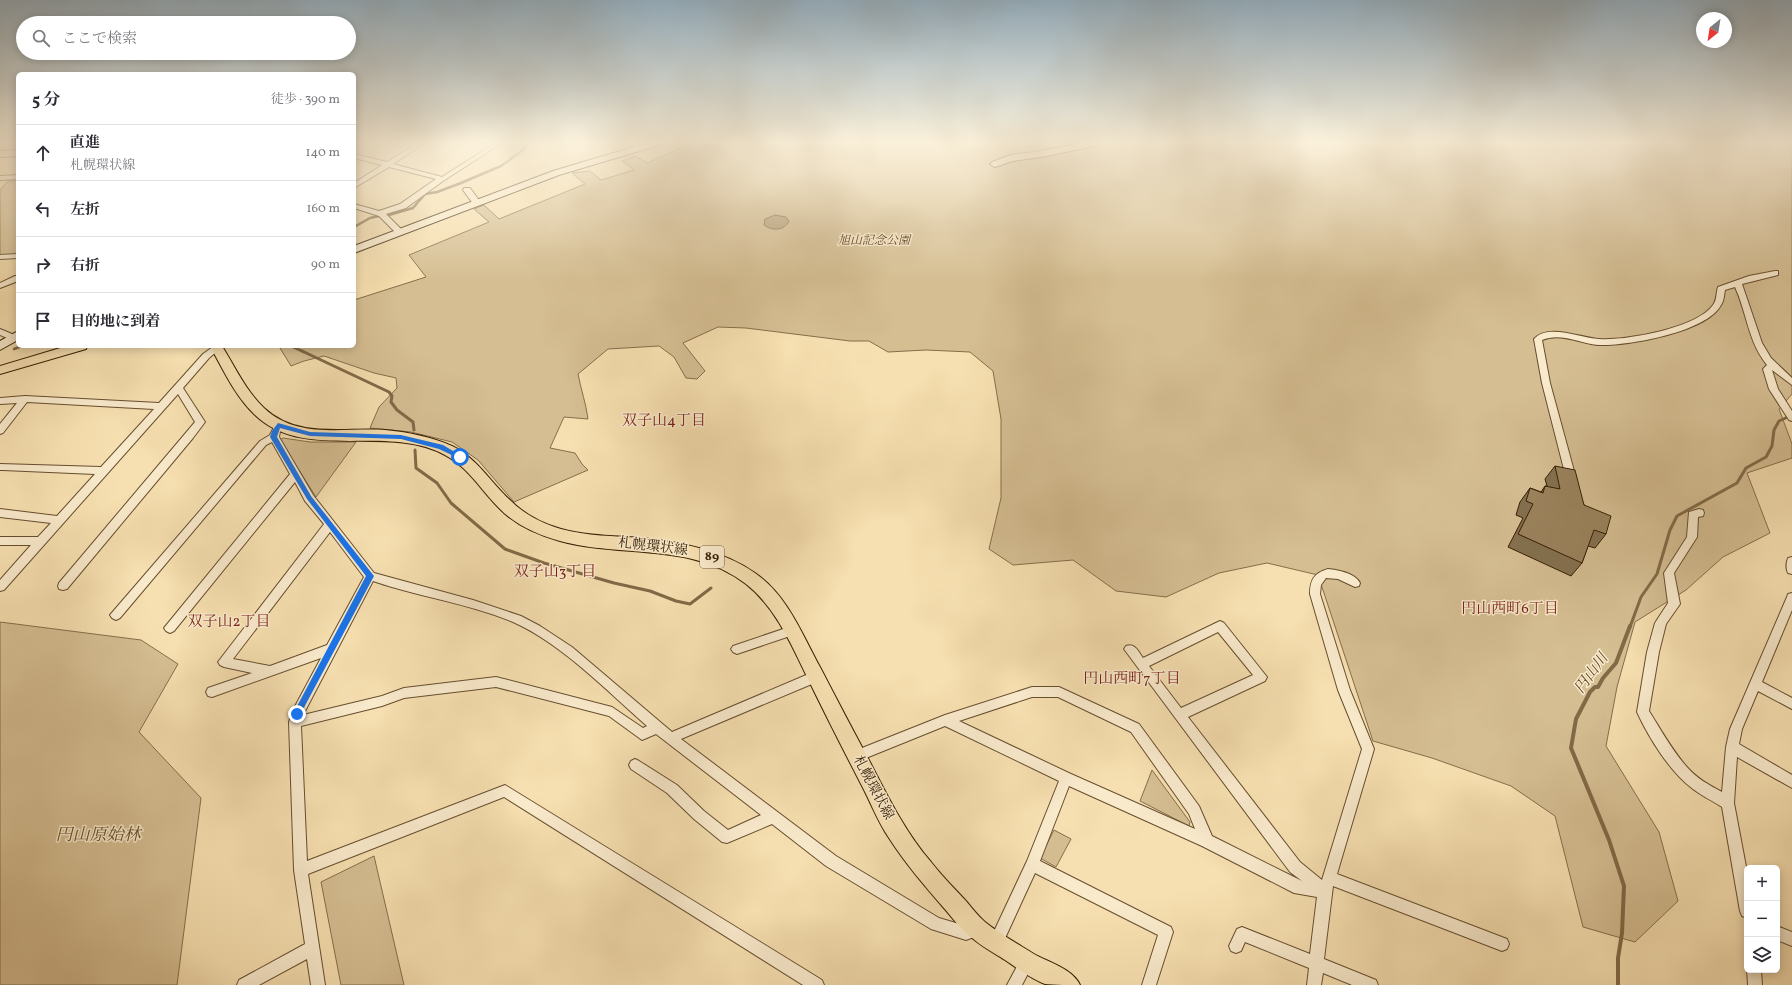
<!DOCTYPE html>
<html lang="ja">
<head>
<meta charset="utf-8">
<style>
	body { margin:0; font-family:Vollkorn,"Noto Serif JP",serif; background:#f7f7f7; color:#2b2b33 }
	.controls { position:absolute; right:12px; bottom:12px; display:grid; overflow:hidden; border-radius:6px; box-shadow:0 2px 10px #0003 }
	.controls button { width:36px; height:36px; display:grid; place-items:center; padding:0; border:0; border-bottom:1px solid #e1e1e2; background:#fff; color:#2b2b33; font:20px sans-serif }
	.compass { position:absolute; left:1696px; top:12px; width:36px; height:36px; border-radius:50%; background:#fff; box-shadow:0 2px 10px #0003; rotate:210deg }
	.stop { position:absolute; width:12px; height:12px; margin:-9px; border:3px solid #1a73e8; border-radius:50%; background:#fff }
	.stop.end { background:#1a73e8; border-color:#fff; box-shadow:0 1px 4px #0008 }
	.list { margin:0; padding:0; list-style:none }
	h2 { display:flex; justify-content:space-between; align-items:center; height:52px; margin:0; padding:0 16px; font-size:17px }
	h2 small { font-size:13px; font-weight:400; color:#7c7c81 }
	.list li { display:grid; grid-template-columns:26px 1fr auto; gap:12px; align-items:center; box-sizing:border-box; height:56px; padding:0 16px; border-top:1px solid #e1e1e2 }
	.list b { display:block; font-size:15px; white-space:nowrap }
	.list p { margin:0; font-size:13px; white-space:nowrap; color:#7c7c81 }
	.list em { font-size:13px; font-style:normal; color:#7c7c81 }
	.icon { flex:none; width:22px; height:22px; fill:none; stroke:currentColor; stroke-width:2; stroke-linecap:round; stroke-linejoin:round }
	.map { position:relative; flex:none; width:1792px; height:985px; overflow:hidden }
	.search { position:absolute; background:#fff; box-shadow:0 2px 10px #0003; left:16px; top:16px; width:340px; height:44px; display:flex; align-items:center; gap:10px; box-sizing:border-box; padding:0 14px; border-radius:22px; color:#7c7c81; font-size:15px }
	.panel { position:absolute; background:#fff; box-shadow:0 2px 10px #0003; left:16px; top:72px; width:340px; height:276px; border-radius:6px }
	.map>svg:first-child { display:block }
	.green { fill:#d5be92; stroke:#866e4a }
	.water { fill:#b59d75; stroke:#826a47 }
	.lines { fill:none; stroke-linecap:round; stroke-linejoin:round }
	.stream-far2 { stroke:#826a47; stroke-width:2.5 }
	.stream-far1 { stroke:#826a47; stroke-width:3 }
	.stream { stroke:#826a47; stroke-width:4 }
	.street-casing { stroke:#664e2e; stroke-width:2 }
	.secondary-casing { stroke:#361e02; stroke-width:2 }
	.primary-casing { stroke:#361e02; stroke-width:2 }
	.street { fill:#f9eacc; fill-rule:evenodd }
	.secondary { fill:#f9eacc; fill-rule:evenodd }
	.primary { fill:#f6dfb0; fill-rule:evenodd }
	.wall { fill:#84704f; stroke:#361e02 }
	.building { fill:#9a825c; stroke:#361e02 }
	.route { fill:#1a73e8 }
	.labels { text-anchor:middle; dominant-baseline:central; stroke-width:3; stroke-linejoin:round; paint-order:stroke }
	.far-park-label { font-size:12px; font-style:italic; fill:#664e2d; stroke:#f9eacc }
	.shield { fill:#f9eacc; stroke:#705b3f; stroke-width:1 }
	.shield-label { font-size:13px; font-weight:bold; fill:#361e02 }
	.street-label { font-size:14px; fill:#361e02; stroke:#f9eacc }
	.neighbourhood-label { font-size:15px; fill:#7a1f14; stroke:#f9eacc }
	.water-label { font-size:15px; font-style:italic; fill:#624a2a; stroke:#f9eacc }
	.near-park-label { font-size:17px; font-style:italic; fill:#664e2d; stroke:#f9eacc }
</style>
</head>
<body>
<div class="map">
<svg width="1792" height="985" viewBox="0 0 1792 985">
	<rect width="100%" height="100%" fill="#f6dfb0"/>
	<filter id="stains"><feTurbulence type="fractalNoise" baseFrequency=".005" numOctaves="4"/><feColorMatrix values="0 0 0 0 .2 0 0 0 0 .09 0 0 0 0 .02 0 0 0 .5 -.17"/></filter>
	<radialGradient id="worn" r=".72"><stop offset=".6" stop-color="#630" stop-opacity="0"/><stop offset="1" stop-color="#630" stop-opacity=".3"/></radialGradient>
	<g class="green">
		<path d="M697 141H1792V394L1779 409 1792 444V458L1747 473 1770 533 1723 557 1686 590 1635 622 1617 687 1606 746 1659 832 1678 901 1635 942 1583 927 1555 816 1511 786 1432 758 1373 741 1318 575 1267 563 1219 573 1166 597 1116 591 1073 560 1013 565 989 549 1001 498V419L993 371 970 352 926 350 888 352 869 341H850L746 328 718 327 683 343 705 371 697 379 686 378 674 357 659 346 608 349 578 374C581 390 586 403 588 419L564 417 550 448 575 453 582 464 588 470 514 502 478 460 452 442 411 432 370 428 379 407 397 388 396 378 374 373 324 356 304 361 291 366 280 348 285 346H354V300L426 277 409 255 489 222 474 209 484 205 499 219 585 184 572 173 590 171 601 180 634 170 622 161 635 156 647 163Z"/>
		<polygon points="8,181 18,181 18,256 0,257 0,190"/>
		<polygon points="283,438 310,442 356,442 316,497 280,440"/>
		<polygon points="0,622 141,640 178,664 139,732 201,798 177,985 0,985"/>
		<polygon points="1152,770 1190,822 1189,826 1140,801"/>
		<polygon points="1054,830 1071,839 1056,867 1040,858"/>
		<polygon points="374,856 404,985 341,985 321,882"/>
	</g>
	<path class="water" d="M775 215 786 217 789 221C785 231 771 231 764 225L765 219Z"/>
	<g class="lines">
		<g class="stream-far2">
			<polyline points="389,215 413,208 425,194 437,192 461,183 501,166 523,150 530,141"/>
			<polyline points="354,227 370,218 379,216"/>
			<polyline points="291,346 304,352"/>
			<polyline points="14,349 22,346"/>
		</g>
		<g class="stream-far1">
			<polyline points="302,351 389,392 392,396 391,402 397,410 413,422 414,430"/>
			<polyline points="415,450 416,468 437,483 451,503 505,549 544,563 614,583 650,591 676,601 690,604 711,588"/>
			<polyline points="1630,627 1641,597 1657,574 1670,530 1677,516 1737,483 1746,468 1766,457 1772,446 1774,430 1779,421 1792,415"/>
		</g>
		<polyline class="stream" points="1618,985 1618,958 1622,933 1624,886 1609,840 1571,748 1576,719 1590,692 1595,687 1598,687 1603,678 1616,663 1630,626"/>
		<g class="street-casing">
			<g id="street">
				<polygon points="421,141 428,141 393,164 442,177 494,144 489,141 499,141 502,143 443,181 406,208 386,214 404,232 400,234 397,234 379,216 354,208 354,204 379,211 400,204 436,179 389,167 354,188 354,183 382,165 354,158 354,154 387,162"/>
				<polygon points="18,175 18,179 0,180 0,176"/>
				<polygon points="464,188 470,188 481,203 480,205 474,205 463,190"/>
				<polygon points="18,254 18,258 0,259 0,255"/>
				<path d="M1775 271H1778V275L1742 284 1762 343 1771 358 1792 378V385L1772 370 1778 389 1792 411V421L1789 420 1769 389 1763 369 1767 365C1748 342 1747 313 1735 287L1725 290C1724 295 1724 301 1721 305 1707 332 1628 346 1599 345 1581 344 1561 332 1542 340L1550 383 1577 482 1572 486 1568 485 1542 383 1534 339C1548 323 1581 338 1599 339 1625 341 1697 328 1713 305 1717 300 1716 293 1718 287L1749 276Z"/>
				<polygon points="15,276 18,276 18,281 0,288 0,283"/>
				<polygon points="0,329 17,336 18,338 14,341 0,335"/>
				<polygon points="214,346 220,346 221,348 209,358 183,388 205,422 193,438 67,589 63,590 59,589 58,586 59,583 195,422 178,394 4,590 0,591 0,580 31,545 0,545 0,537 38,537 51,523 0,517 0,509 57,516 95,474 3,470 0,470 0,464 101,467 154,409 27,402 3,433 0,434 0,424 17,403 0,404 0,398 25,396 159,403 203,354"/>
				<path d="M279 422 284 425 280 431 279 437 313 495 374 573 473 600 521 616 540 626 572 647 672 732 811 673 815 672 819 673 821 677 819 681 681 739 836 856 939 918 966 926 977 922 982 924 984 929 982 934 966 940 931 929 826 866 772 824 727 843 722 842 694 819 667 793 631 769 629 765 631 761 635 759 639 761 677 785 704 811 728 830 761 815 656 734 642 740 609 716 496 687 404 698 382 706 301 726 307 861 505 785 822 980 824 985H803L504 797 308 874 325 985H311L307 959 259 985H237L239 980 305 944 294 870 289 722 293 710 321 658 212 697 208 696 206 692 208 688 252 673 224 667 220 665 218 662 324 524 305 501 295 482 174 631 170 633 166 631 164 628 290 474 272 442 266 445 120 618 116 620 112 618 110 615 260 441 270 435 276 423ZM330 532 364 577 327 645 270 666 233 659ZM373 581C419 597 468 603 513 622 561 643 607 691 647 726L643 728 612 707 496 677 404 688 382 696 303 715Z"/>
				<path d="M1699 509 1703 510 1704 513 1703 516 1698 517 1697 537 1674 573 1680 604 1666 624 1659 652 1649 711C1661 730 1672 750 1686 766 1696 778 1709 785 1722 792L1726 747 1730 729 1787 597 1788 594 1792 593V610L1762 682 1792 698V709L1758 691 1742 729 1739 744 1792 775V788L1737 757 1734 803 1747 872V918L1742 916 1740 911 1722 807C1713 801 1702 796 1693 789 1670 772 1649 738 1637 712L1647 652 1655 623 1668 603 1664 573 1687 537 1689 512Z"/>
				<path d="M1792 557V574L1788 573C1786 569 1786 563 1788 558Z"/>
				<path d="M1328 569C1338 570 1355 573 1360 583L1359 586 1355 587 1338 579 1326 578 1321 585 1320 594 1350 690 1374 749 1337 874 1507 939 1509 944 1507 949 1502 951 1333 886 1324 959 1376 980 1378 985H1352L1323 973 1321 985H1307L1309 968 1245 942 1241 951 1236 953 1231 951 1229 946 1237 929 1242 927 1310 954 1317 897 1294 893 1202 846 1069 786 1040 861 1171 927 1173 932 1156 985H1142L1158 935 1035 873 1001 947 996 949 991 947 989 942 1027 861 1059 781 945 726 856 762 852 760 850 756 852 752 945 715 1032 687H1059L1139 724 1199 806 1212 836 1302 881 1290 872 1124 649 1126 646C1135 643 1138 651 1143 658L1220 621 1224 623 1267 677 1265 681 1188 717 1300 862 1322 880 1362 749 1338 690 1310 594C1310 580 1314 573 1328 569ZM1218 632 1253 675 1181 708 1149 666ZM1032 697H1058L1131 732 1189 814 1195 829 1071 774 959 721Z"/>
				<polygon points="792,626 796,628 798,631 796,634 737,654 733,652 731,649 733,646"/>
				<polygon points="1777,926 1792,932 1792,946 1777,940"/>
				<polygon points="1027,955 1032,957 1034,962 1022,985 1007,985 1022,957"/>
				<polygon points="1747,969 1761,970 1762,985 1748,985"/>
			</g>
		</g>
		<g class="secondary-casing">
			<g id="secondary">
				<polygon points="654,141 668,141 666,143 559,175 354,253 354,246 553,171"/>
				<polygon points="1091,141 1109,141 1104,144 1042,157 1013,161 995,167 990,164 992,162 1011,155 1042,151"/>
				<polygon points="18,150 18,156 0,157 0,151"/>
				<polygon points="18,331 18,340 0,350 0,341"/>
			</g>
		</g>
		<g class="primary-casing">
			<g id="primary">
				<polygon points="67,346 87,346 86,349 0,374 0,366"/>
				<path d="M210 346H222C235 367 246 391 264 408 298 440 344 427 385 430 407 432 432 437 452 446 477 458 491 483 511 501 524 514 543 524 561 529 587 536 614 536 641 538 681 542 722 550 755 573 787 595 802 634 820 667 837 700 854 732 871 764 889 799 906 833 931 862 942 876 954 888 966 901 972 908 978 916 985 922 1000 934 1018 944 1034 954 1048 962 1073 969 1080 985 1070 985 1055 985 1045 984 1031 979 1017 968 1005 960 994 953 981 946 971 937 960 929 952 917 943 907 924 885 905 863 889 838 878 822 871 803 862 786 845 753 828 720 812 687 794 651 778 609 746 584 692 542 622 558 560 541 538 535 515 525 499 508 481 490 468 467 445 455 386 423 304 463 254 414 235 396 223 369 210 346Z"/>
			</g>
		</g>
		<use href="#street" class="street"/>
		<use href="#secondary" class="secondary"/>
		<use href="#primary" class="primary"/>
	</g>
	<polygon class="wall" points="1555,466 1606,534 1595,548 1588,546 1582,563 1571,576 1508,547 1523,518 1516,515 1520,502 1530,488 1541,492 1545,486 1547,486 1545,479"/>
	<polygon class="building" points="1555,466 1575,470 1584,505 1611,516 1606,534 1594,530 1582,563 1518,534 1533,504 1526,501 1530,488 1543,493 1545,486 1560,489"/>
	<linearGradient id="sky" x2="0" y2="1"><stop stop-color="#93abba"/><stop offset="0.51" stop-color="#fbf1db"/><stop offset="1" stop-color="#fbf1db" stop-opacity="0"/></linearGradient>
	<rect width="1792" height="279" fill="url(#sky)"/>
	<polygon class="route" points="278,423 310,432 401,435 443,445 463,457 460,459 439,449 401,439 310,436 280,428 277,437 311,496 374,576 299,717 297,718 294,717 294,712 366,576 307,499 270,437 272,431"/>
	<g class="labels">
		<g class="far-park-label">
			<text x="874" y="241">旭山記念公園</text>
		</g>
		<rect class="shield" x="700" y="546" width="24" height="22" rx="3"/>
		<g class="shield-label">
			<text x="712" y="557">89</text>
		</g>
		<g class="street-label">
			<text transform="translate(653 547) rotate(7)">札幌環状線</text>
			<text transform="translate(873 788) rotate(62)">札幌環状線</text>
		</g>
		<g class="neighbourhood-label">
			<text x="664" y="421">双子山4丁目</text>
			<text x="555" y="572">双子山3丁目</text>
			<text x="1510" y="609">円山西町6丁目</text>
			<text x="229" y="622">双子山2丁目</text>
			<text x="1132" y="679">円山西町7丁目</text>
		</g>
		<g class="water-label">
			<text transform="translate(1592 674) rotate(-54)">円山川</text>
		</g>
		<g class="near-park-label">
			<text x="98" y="835">円山原始林</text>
		</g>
	</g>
	<rect width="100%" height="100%" filter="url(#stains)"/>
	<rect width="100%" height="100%" fill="url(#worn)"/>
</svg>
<div class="controls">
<button>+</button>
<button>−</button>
<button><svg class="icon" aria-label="layers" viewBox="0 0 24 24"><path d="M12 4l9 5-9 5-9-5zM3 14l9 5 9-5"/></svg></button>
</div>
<svg class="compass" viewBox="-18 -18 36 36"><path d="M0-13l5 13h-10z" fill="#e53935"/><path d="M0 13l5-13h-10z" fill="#7c7c81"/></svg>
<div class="stop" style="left:460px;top:457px"></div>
<div class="stop end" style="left:297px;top:714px"></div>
<div class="search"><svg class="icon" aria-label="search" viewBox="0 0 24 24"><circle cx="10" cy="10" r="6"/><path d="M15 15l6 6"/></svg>ここで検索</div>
<section class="panel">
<h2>5 分<small>徒歩 · 390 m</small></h2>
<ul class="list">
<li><svg class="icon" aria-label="ahead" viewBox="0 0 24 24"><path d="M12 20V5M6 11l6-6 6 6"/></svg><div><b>直進</b><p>札幌環状線</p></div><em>140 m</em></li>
<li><svg class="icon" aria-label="left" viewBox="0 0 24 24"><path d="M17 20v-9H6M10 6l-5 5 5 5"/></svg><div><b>左折</b></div><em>160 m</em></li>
<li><svg class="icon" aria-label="right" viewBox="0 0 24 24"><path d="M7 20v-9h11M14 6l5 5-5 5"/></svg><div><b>右折</b></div><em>90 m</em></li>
<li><svg class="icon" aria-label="arrive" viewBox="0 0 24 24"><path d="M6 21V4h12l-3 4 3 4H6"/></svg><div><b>目的地に到着</b></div></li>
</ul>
</section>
</div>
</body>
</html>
